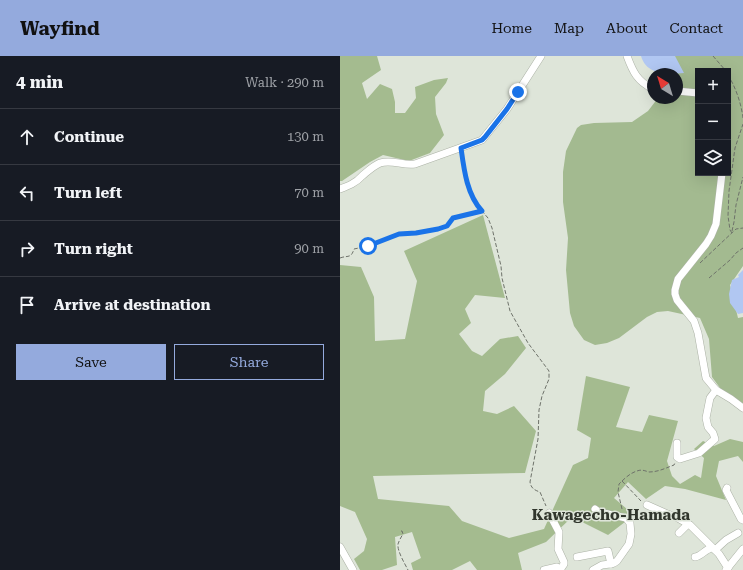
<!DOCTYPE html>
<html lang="en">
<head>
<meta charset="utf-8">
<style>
	body { margin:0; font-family:"Roboto Serif",serif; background:#242831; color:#f1f3f6 }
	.controls { position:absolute; right:12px; top:12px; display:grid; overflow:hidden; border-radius:0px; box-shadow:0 4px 16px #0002 }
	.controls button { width:36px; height:36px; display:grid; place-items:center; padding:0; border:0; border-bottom:1px solid #363941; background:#171b24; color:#f1f3f6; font:20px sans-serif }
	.compass { position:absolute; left:307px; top:12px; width:36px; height:36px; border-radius:50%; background:#171b24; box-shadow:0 4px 16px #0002; rotate:322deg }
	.stop { position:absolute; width:12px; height:12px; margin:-9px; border:3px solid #1a73e8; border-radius:50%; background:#fff }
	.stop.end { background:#1a73e8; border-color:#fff; box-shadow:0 1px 4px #0008 }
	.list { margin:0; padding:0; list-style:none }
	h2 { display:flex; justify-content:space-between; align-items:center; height:52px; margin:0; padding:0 16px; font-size:17px }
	h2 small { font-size:13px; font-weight:400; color:#9ea1a6 }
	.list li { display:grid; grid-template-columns:26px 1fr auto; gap:12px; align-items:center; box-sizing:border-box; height:56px; padding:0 16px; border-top:1px solid #363941 }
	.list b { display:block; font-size:15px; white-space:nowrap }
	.list em { font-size:13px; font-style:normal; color:#9ea1a6 }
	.actions { display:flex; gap:8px; padding:12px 16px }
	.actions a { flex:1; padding:9px 0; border:1px solid #94aadd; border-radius:0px; text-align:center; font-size:14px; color:#94aadd }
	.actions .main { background:#94aadd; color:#111 }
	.icon { flex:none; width:22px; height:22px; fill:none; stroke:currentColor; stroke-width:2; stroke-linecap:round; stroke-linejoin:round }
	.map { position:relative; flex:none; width:403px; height:514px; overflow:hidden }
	header { display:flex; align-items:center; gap:24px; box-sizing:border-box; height:56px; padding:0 20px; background:#94aadd; color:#111 }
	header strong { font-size:19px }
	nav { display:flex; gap:22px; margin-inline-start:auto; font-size:14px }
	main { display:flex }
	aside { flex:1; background:#171b24 }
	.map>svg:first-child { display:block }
	.green { fill:#a3ba90; fill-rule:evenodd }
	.forest { fill:#a4bb8f }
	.water { fill:#b1c7f2 }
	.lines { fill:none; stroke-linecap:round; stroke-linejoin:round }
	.minor-casing { stroke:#acb2a6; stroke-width:8 }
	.path { stroke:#6e726a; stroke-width:1; stroke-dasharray:4 2; stroke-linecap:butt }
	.minor { stroke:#fff; stroke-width:7 }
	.route { stroke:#1a73e8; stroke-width:5 }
	.labels { text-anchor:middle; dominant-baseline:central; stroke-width:3; stroke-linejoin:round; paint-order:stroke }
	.quarter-label { font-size:15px; font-weight:bold; fill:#31362d; stroke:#dee5d9 }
</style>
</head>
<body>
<header>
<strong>Wayfind</strong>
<nav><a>Home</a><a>Map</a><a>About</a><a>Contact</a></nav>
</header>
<main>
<aside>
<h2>4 min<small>Walk · 290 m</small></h2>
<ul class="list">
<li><svg class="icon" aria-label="ahead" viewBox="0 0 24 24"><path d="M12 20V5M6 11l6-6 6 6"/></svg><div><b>Continue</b></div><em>130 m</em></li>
<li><svg class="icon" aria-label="left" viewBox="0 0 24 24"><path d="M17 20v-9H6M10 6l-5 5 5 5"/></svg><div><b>Turn left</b></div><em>70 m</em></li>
<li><svg class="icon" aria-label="right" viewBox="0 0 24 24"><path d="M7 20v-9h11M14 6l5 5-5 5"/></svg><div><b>Turn right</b></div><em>90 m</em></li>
<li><svg class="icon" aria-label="arrive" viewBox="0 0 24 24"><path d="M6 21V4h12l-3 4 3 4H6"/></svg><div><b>Arrive at destination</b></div></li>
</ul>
<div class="actions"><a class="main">Save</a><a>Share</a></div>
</aside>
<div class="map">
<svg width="403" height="514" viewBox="0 0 403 514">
	<rect width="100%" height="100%" fill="#dee5d9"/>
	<path class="green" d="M317 0H403V210L390 229 398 262 403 261V354L389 344 372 321 369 283 360 262 328 255 317 256 307 261 279 282 267 287 255 289 244 284 234 270 230 257 226 214 228 182 223 146V116L226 95 237 72 241 69 254 67 292 66 308 55 318 42H337V18H319ZM358 15H388V117H358Z"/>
	<g class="forest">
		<polygon points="0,0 37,0 41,14 22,27 27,43 40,28 52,33 55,46 55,57 65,57 76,42 75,31 94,24 108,22 106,27 95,41 96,58 104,79 90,97 69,105 43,99 30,106 2,125 0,125"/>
		<polygon points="143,159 165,242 135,239 125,253 131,267 119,278 132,295 142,300 160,283 178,280 186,292 165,318 145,335 143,355 157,358 174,350 196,375 185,417 33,420 38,443 109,450 122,465 169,482 204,473 233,409 248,402 251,382 237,374 246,320 290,331 276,371 302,376 309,359 338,365 327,405 332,420 340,428 355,419 361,422 364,402 354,393 363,385 374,390 390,383 403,386 403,406 398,400 379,405 376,420 386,444 345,433 325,430 306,443 288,426 274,442 294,459 268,479 232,461 206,486 178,497 182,514 137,514 130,505 112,514 73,514 71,507 81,502 72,476 55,481 57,509 42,514 20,514 14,503 24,495 27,483 15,456 0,450 0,209 21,211 34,241 35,285 65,283 77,225 64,195"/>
	</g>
	<g class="water">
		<path d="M301 0H335L344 17C328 18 307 20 301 0Z"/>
		<polygon points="403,214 403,257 398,258 390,247 389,238 392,224 399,221 398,219"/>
	</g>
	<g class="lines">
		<g class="minor-casing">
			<g id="minor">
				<path d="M287 0C293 16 297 25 313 33"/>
				<polyline points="337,35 358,37"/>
				<polyline points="382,117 376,168 371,180 366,188 338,223 335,234 335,238 337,244 354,265 358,277 366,322 376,334 391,343 403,352"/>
				<path d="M0 133C8 130 16 127 22 120 28 115 33 110 40 107 52 103 63 110 75 108L142 84 167 53 201 0"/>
				<polyline points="337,387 337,401 340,403 359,397 375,383 373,377 368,371 366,362 370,342 376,334"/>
				<polyline points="387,432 386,434 387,436 401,463 403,464"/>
				<polyline points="307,449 325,457 336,461 350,469 379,498 388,512"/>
				<polyline points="209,457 219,476 218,493 224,506 224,508 220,514"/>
				<polyline points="339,477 348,468"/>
				<polyline points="0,491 13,514"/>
				<polyline points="375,494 386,484 398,477"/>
				<polyline points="237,501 268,495 271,508"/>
				<path d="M355 501C362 500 365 493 372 492"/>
				<polyline points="204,514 217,511 219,514"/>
				<polyline points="253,514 262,509 270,508 274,507 277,505 289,488 291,478 290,467 286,462 259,456 255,453"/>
				<polyline points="386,514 403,493"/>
			</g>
		</g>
		<g class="path">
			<polyline points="373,0 386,15"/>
			<path d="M388 19C396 32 401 47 403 62"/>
			<path d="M122 99 125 116 133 143 135 147 148 162 152 172 161 210 162 222 170 255 188 287 209 315V323L202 340 199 354 198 383 190 426C191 432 194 434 200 436L206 450"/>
			<polyline points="392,175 394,166 396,149 403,121"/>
			<polyline points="392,177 390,174 388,160 389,135 395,92 403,68"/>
			<path d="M0 202C8 199 11 203 14 193L28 190 59 178 76 177 98 173 107 170 113 162 142 156"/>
			<polyline points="360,207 396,173 403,172"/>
			<polyline points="369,222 390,204 396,197 403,192"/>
			<polyline points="282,425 301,445"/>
			<path d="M282 453 278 436 279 428C284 423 290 417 297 415 302 413 305 415 309 416 318 416 326 412 334 409L335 407"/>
			<path d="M61 475H62L63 478C61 481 59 485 58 488 57 495 65 508 68 514"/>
		</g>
		<use href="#minor" class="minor"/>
	</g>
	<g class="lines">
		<path class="route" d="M28 190 59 178 76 177 98 173 107 170 113 162 142 155C127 139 124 114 121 92L142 84 145 81 167 53 178 36"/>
	</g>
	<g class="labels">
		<g class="quarter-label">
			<text x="271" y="459">Kawagecho-Hamada</text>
		</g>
	</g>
</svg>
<div class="controls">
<button>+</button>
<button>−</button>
<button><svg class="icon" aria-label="layers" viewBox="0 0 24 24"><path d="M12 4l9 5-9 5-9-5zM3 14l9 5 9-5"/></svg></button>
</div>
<svg class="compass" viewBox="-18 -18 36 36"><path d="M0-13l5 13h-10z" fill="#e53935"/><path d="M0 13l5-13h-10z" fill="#9ea1a6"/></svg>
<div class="stop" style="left:28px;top:190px"></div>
<div class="stop end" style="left:178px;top:36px"></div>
</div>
</main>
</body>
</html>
